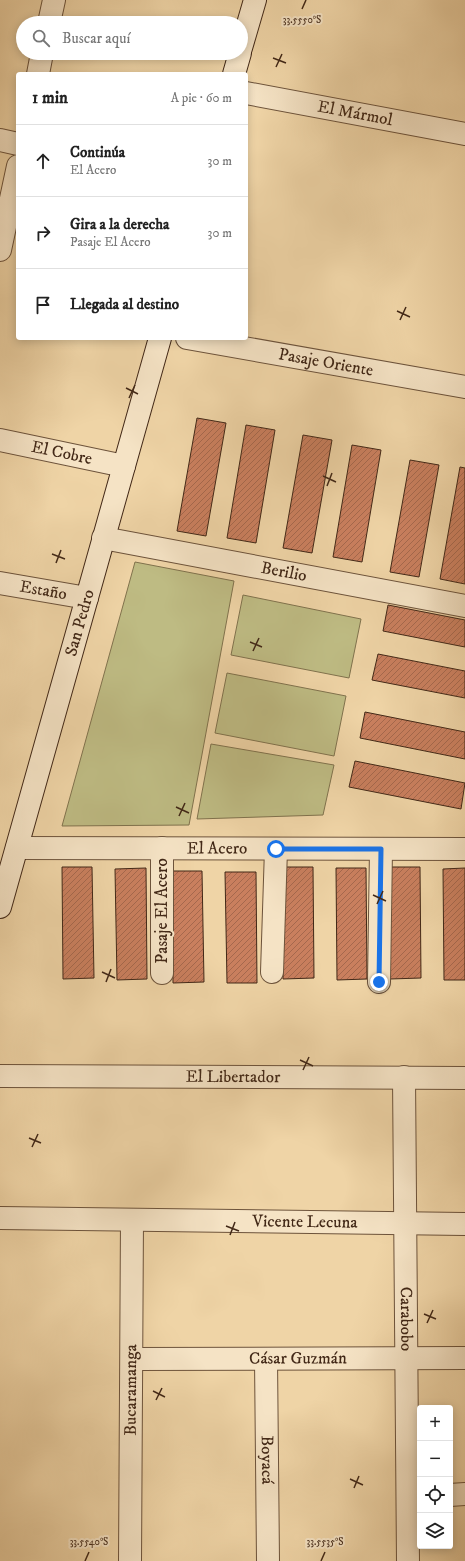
<!DOCTYPE html>
<html lang="es">
<head>
<meta charset="utf-8">
<style>
	body { margin:0; font-family:"IM FELL DW Pica",serif; background:#f2f2f2; color:#222 }
	.controls { position:absolute; right:12px; bottom:12px; display:grid; overflow:hidden; border-radius:4px; box-shadow:0 2px 10px #0003 }
	.controls button { width:36px; height:36px; display:grid; place-items:center; padding:0; border:0; border-bottom:1px solid #e0e0e0; background:#fff; color:#222; font:20px sans-serif }
	.stop { position:absolute; width:12px; height:12px; margin:-9px; border:3px solid #1a73e8; border-radius:50%; background:#fff }
	.stop.end { background:#1a73e8; border-color:#fff; box-shadow:0 1px 4px #0008 }
	.list { margin:0; padding:0; list-style:none }
	h2 { display:flex; justify-content:space-between; align-items:center; height:52px; margin:0; padding:0 16px; font-size:17px }
	h2 small { font-size:13px; font-weight:400; color:#767676 }
	.list li { display:grid; grid-template-columns:26px 1fr auto; gap:12px; align-items:center; box-sizing:border-box; height:72px; padding:0 16px; border-top:1px solid #e0e0e0 }
	.list b { display:block; font-size:15px; white-space:nowrap }
	.list p { margin:0; font-size:13px; white-space:nowrap; color:#767676 }
	.list em { font-size:13px; font-style:normal; color:#767676 }
	.icon { flex:none; width:22px; height:22px; fill:none; stroke:currentColor; stroke-width:2; stroke-linecap:round; stroke-linejoin:round }
	.map { position:relative; flex:none; width:465px; height:1561px; overflow:hidden }
	.search { position:absolute; background:#fff; box-shadow:0 2px 10px #0003; left:16px; top:16px; width:232px; height:44px; display:flex; align-items:center; gap:10px; box-sizing:border-box; padding:0 14px; border-radius:22px; color:#767676; font-size:15px }
	.panel { position:absolute; background:#fff; box-shadow:0 2px 10px #0003; left:16px; top:72px; width:232px; height:268px; border-radius:4px }
	.map>svg:first-child { display:block }
	.green { fill:#bebb83; stroke:#80724d }
	.building { fill:url(#building-hatch); stroke:#422817 }
	.lines { fill:none; stroke-linecap:round; stroke-linejoin:round }
	.street-casing { stroke:#6d533b; stroke-width:24 }
	.secondary-casing { stroke:#422817; stroke-width:24 }
	.street { stroke:#f5e3c5; stroke-width:22 }
	.secondary { stroke:#f5e3c5; stroke-width:22 }
	.route { stroke:#1a73e8; stroke-width:5 }
	.ticks { fill:none; stroke:#422817; stroke-width:1.5 }
	.labels { text-anchor:middle; dominant-baseline:central; stroke-width:4; stroke-linejoin:round; paint-order:stroke }
	.street-label { font-size:17px; fill:#422817; stroke:#f5e3c5 }
	.ticks-label { font-size:10px; text-anchor:middle; fill:#422817; stroke:#f5e3c5; stroke-width:4; stroke-linejoin:round; paint-order:stroke }
</style>
</head>
<body>
<div class="map">
<svg width="465" height="1561" viewBox="0 0 465 1561">
	<defs>
		<pattern id="building-hatch" width="6" height="6" patternUnits="userSpaceOnUse"><rect width="6" height="6" fill="#c97f5e"/><path d="M-1 1l2-2M0 6l6-6M5 7l2-2" fill="none" stroke="#a5684d"/></pattern>
	</defs>
	<rect width="100%" height="100%" fill="#efd4a6"/>
	<filter id="stains"><feTurbulence type="fractalNoise" baseFrequency=".005" numOctaves="4"/><feColorMatrix values="0 0 0 0 .2 0 0 0 0 .09 0 0 0 0 .02 0 0 0 .5 -.17"/></filter>
	<radialGradient id="worn" r=".72"><stop offset=".6" stop-color="#630" stop-opacity="0"/><stop offset="1" stop-color="#630" stop-opacity=".3"/></radialGradient>
	<g class="green">
		<polygon points="135,562 234,581 189,825 62,826"/>
		<polygon points="243,595 361,619 349,678 231,655"/>
		<polygon points="227,673 346,696 334,756 215,733"/>
		<polygon points="211,744 334,765 323,815 197,819"/>
	</g>
	<g class="building">
		<polygon points="197,418 226,423 206,536 177,531"/>
		<polygon points="246,425 275,430 256,543 227,538"/>
		<polygon points="303,435 332,440 312,553 283,548"/>
		<polygon points="352,445 381,450 362,562 333,557"/>
		<polygon points="410,460 439,465 419,577 390,572"/>
		<polygon points="460,467 465,468 465,584 440,579"/>
		<polygon points="388,605 465,620 465,647 383,631"/>
		<polygon points="378,654 465,671 465,698 372,680"/>
		<polygon points="365,712 465,732 465,759 360,738"/>
		<polygon points="355,761 465,783 461,809 349,787"/>
		<polygon points="62,867 92,867 94,978 63,979"/>
		<polygon points="282,867 313,867 314,978 283,979"/>
		<polygon points="389,867 420,867 421,978 390,979"/>
		<polygon points="146,868 147,979 117,980 115,869"/>
		<polygon points="336,868 366,868 367,979 337,980"/>
		<polygon points="465,868 465,980 444,980 443,869"/>
		<polygon points="172,871 202,871 204,982 173,983"/>
		<polygon points="225,872 256,872 257,983 227,983"/>
	</g>
	<g class="lines">
		<g class="street-casing">
			<g id="street">
				<polyline points="49,23 54,0"/>
				<polyline points="38,74 42,53"/>
				<path id="s1" d="M246 93 465 134"/>
				<polyline points="0,140 18,144"/>
				<polyline points="0,250 18,166"/>
				<path id="s2" d="M187 338 465 387"/>
				<path id="s3" d="M0 440 124 466"/>
				<path id="s4" d="M103 538 465 606"/>
				<path id="s5" d="M0 583 87 598"/>
				<path id="s6" d="M17 848 465 849"/>
				<polyline points="162,848 162,973"/>
				<polyline points="272,972 276,849"/>
				<polyline points="379,982 381,849"/>
				<path id="s7" d="M0 1076 465 1078"/>
				<path id="s8" d="M404 1077 408 1561"/>
				<path id="s9" d="M0 1218 465 1224"/>
				<path id="s10" d="M132 1359 465 1358"/>
				<path id="s11" d="M266 1359 268 1561"/>
				<polyline points="450,1495 465,1494"/>
				<path id="s12" d="M130 1561 132 1220"/>
			</g>
		</g>
		<g class="secondary-casing">
			<g id="secondary">
				<polyline points="241,48 255,0"/>
				<polyline points="234,74 240,53"/>
				<path id="s13" d="M0 907 160 338"/>
			</g>
		</g>
		<use href="#street" class="street"/>
		<use href="#secondary" class="secondary"/>
	</g>
	<g class="lines">
		<polyline class="route" points="276,849 381,849 379,982"/>
	</g>
	<path class="ticks" d="M302 9 306 0M273 58 286 63M276 67 282 54M397 311 410 317M400 320 406 307M126 388 138 394M129 398 135 385M323 476 336 482M327 486 332 473M52 554 65 559M56 563 61 550M250 642 262 647M253 651 259 638M176 807 189 813M179 816 185 803M373 895 386 901M377 904 383 891M102 972 115 978M106 982 111 969M300 1060 313 1066M303 1070 309 1057M29 1138 41 1143M32 1147 38 1134M226 1226 239 1231M230 1235 235 1222M424 1314 436 1319M427 1323 433 1310M153 1391 165 1397M156 1400 162 1388M350 1479 363 1485M354 1488 359 1476M85 1561 89 1552M321 1561 325 1552"/>
	<g class="labels">
		<g class="street-label">
			<text stroke="none"><textPath href="#s1" startOffset="111">El Mármol</textPath></text>
			<text stroke="none"><textPath href="#s2" startOffset="141">Pasaje Oriente</textPath></text>
			<text stroke="none"><textPath href="#s3" startOffset="63">El Cobre</textPath></text>
			<text stroke="none"><textPath href="#s4" startOffset="184">Berilio</textPath></text>
			<text stroke="none"><textPath href="#s5" startOffset="44">Estaño</textPath></text>
			<text stroke="none"><textPath href="#s13" startOffset="295">San Pedro</textPath></text>
			<text stroke="none"><textPath href="#s6" startOffset="200">El Acero</textPath></text>
			<text transform="translate(162 911) rotate(-90)">Pasaje El Acero</text>
			<text stroke="none"><textPath href="#s7" startOffset="233">El Libertador</textPath></text>
			<text stroke="none"><textPath href="#s9" startOffset="305">Vicente Lecuna</textPath></text>
			<text stroke="none"><textPath href="#s8" startOffset="242">Carabobo</textPath></text>
			<text stroke="none"><textPath href="#s10" startOffset="166">Cásar Guzmán</textPath></text>
			<text stroke="none"><textPath href="#s12" startOffset="171">Bucaramanga</textPath></text>
			<text stroke="none"><textPath href="#s11" startOffset="101">Boyacá</textPath></text>
		</g>
	</g>
	<g class="ticks-label">
		<text x="302" y="23">33.5550°S</text>
		<text x="89" y="1545">33.5540°S</text>
		<text x="325" y="1545">33.5535°S</text>
	</g>
	<rect width="100%" height="100%" filter="url(#stains)"/>
	<rect width="100%" height="100%" fill="url(#worn)"/>
</svg>
<div class="controls">
<button>+</button>
<button>−</button>
<button><svg class="icon" aria-label="locate" viewBox="0 0 24 24"><circle cx="12" cy="12" r="6"/><path d="M12 2v4M12 18v4M2 12h4M18 12h4"/></svg></button>
<button><svg class="icon" aria-label="layers" viewBox="0 0 24 24"><path d="M12 4l9 5-9 5-9-5zM3 14l9 5 9-5"/></svg></button>
</div>
<div class="stop" style="left:276px;top:849px"></div>
<div class="stop end" style="left:379px;top:982px"></div>
<div class="search"><svg class="icon" aria-label="search" viewBox="0 0 24 24"><circle cx="10" cy="10" r="6"/><path d="M15 15l6 6"/></svg>Buscar aquí</div>
<section class="panel">
<h2>1 min<small>A pie · 60 m</small></h2>
<ul class="list">
<li><svg class="icon" aria-label="ahead" viewBox="0 0 24 24"><path d="M12 20V5M6 11l6-6 6 6"/></svg><div><b>Continúa</b><p>El Acero</p></div><em>30 m</em></li>
<li><svg class="icon" aria-label="right" viewBox="0 0 24 24"><path d="M7 20v-9h11M14 6l5 5-5 5"/></svg><div><b>Gira a la derecha</b><p>Pasaje El Acero</p></div><em>30 m</em></li>
<li><svg class="icon" aria-label="arrive" viewBox="0 0 24 24"><path d="M6 21V4h12l-3 4 3 4H6"/></svg><div><b>Llegada al destino</b></div></li>
</ul>
</section>
</div>
</body>
</html>
